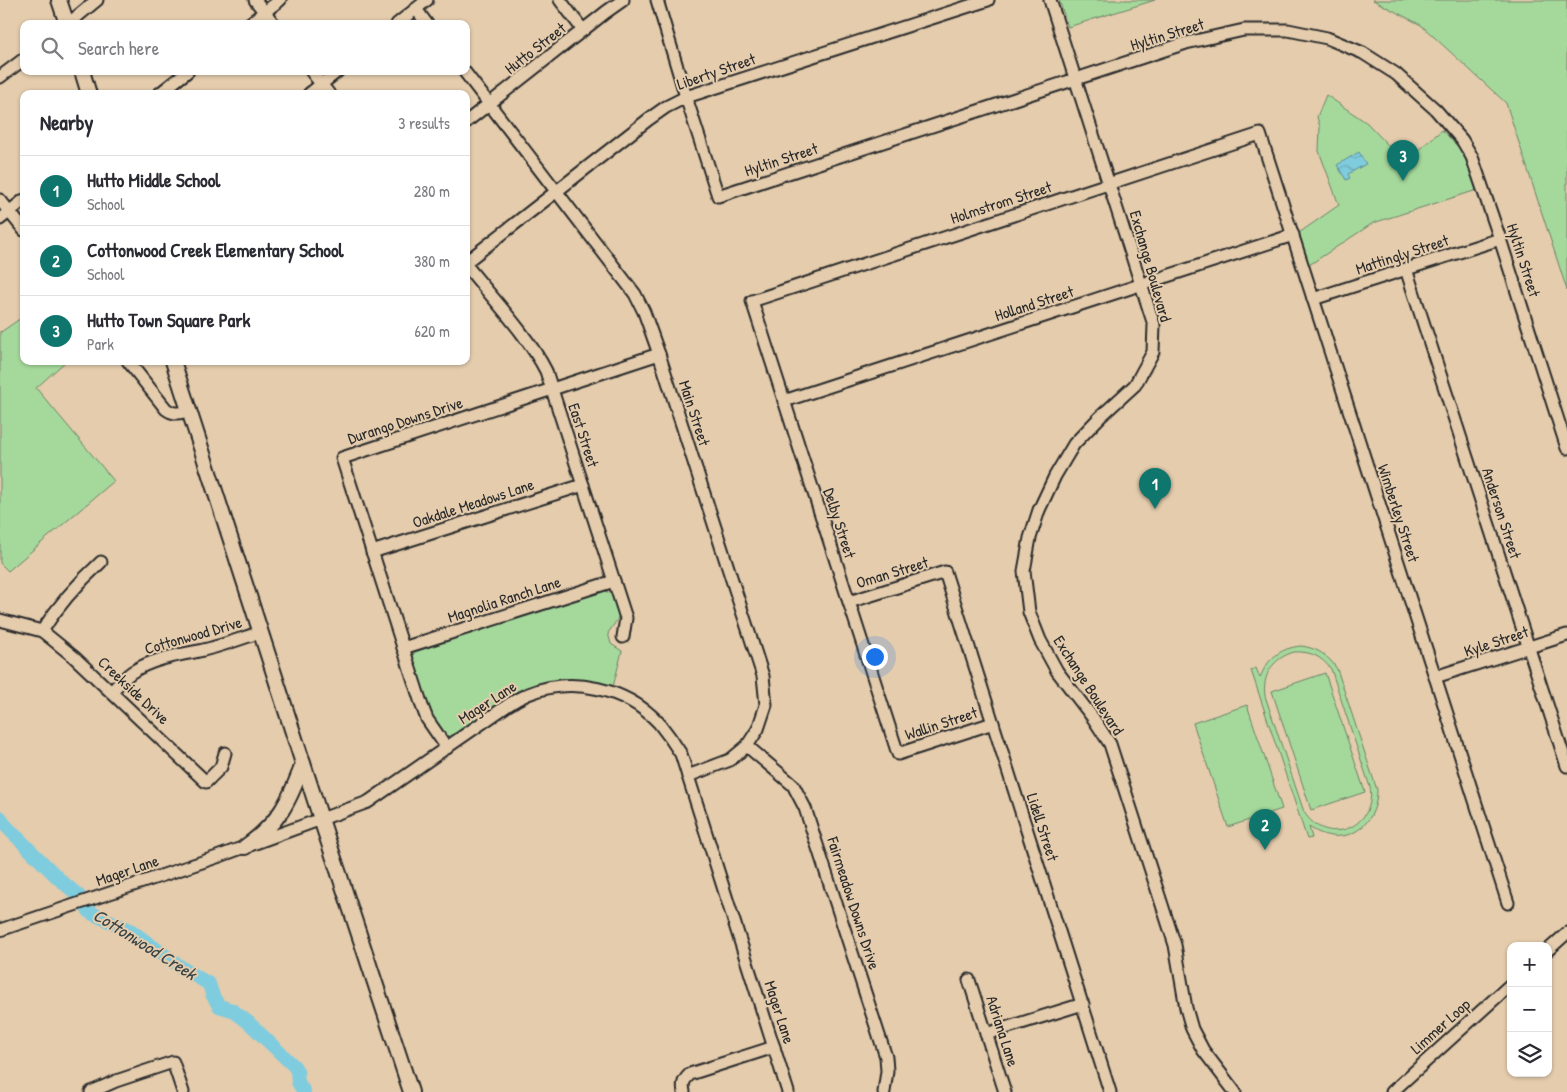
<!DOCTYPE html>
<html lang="en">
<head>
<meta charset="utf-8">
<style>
	body { margin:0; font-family:"Patrick Hand",sans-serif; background:#f7f7f7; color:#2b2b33 }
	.controls { position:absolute; right:15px; bottom:15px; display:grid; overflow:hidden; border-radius:10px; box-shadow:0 1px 4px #0004 }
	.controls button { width:45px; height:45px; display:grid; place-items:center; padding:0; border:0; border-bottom:1px solid #e1e1e2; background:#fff; color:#2b2b33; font:25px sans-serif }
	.you { position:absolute; left:874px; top:656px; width:18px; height:18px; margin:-12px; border:4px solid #fff; border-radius:50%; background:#1a73e8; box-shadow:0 0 0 8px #1a73e833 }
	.badge { display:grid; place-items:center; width:32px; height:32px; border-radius:50%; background:#0f766e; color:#fff; font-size:16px; font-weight:700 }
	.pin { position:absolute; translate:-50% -41px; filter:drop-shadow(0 1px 2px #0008) }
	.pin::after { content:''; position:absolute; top:26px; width:18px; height:15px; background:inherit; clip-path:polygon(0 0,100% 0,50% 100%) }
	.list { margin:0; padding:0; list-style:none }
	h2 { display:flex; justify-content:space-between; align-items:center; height:65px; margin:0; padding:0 20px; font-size:21px }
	h2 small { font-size:16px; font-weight:400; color:#7c7c81 }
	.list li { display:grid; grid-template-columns:32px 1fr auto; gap:15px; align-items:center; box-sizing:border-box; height:70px; padding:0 20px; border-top:1px solid #e1e1e2 }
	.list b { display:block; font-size:19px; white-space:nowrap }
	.list p { margin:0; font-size:16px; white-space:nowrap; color:#7c7c81 }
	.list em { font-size:16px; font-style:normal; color:#7c7c81 }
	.icon { flex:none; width:28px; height:28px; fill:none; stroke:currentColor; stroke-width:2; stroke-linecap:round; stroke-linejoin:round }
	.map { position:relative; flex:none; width:1567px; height:1092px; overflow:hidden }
	.search { position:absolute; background:#fff; box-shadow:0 1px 4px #0004; left:20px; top:20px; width:450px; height:55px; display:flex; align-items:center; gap:12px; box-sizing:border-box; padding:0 18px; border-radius:10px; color:#7c7c81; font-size:19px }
	.panel { position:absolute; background:#fff; box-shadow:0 1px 4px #0004; left:20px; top:90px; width:450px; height:275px; border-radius:10px }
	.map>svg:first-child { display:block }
	.green { fill:#a5d99c; stroke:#688264; fill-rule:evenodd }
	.water { fill:url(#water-waves); stroke:#5d8c96 }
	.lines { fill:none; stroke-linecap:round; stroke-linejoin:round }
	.river { stroke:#7fccde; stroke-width:14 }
	.minor-casing { stroke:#2b2b2b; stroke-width:15 }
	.major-casing { stroke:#2b2b2b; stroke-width:18 }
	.minor { stroke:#e4ccad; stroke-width:11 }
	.major { stroke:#e4ccad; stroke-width:14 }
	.labels { text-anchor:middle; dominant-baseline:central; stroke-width:4; stroke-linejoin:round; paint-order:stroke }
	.street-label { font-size:16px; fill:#2b2b2b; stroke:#e4ccad }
	.water-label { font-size:18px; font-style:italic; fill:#384346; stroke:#e4ccad }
</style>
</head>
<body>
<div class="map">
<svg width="1567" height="1092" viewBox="0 0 1567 1092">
	<defs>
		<pattern id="water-waves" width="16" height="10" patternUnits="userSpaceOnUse" patternTransform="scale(1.25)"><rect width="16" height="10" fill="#7fccde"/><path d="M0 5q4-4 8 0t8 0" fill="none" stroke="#6eafbf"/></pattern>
	</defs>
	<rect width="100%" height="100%" fill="#e4ccad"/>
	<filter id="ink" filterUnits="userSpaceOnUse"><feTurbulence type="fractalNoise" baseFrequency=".02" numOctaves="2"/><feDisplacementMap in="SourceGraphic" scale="10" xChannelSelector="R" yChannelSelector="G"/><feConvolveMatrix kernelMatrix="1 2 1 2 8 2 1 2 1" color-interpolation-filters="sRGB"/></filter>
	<g filter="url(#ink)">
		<g class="green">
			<polygon points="1059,0 1155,0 1068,27"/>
			<polygon points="1373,0 1567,0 1567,290 1506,103 1421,25"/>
			<polygon points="1326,95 1367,123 1404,162 1442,130 1464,153 1472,172 1477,190 1373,223 1306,267 1296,235 1339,205 1319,151 1320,127 1317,117"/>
			<polygon points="24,316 24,361 66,361 36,388 114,481 8,571 0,563 0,331 1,332"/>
			<path d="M604 590 612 595 619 614 617 620 608 633 611 644 622 651 613 687C540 665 510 696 453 736 450 736 449 737 446 735 434 728 415 673 413 659 412 656 413 655 415 652Z"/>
			<path d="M1301 646C1317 648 1328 655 1337 669L1377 790C1377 830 1341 849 1309 827L1312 838 1307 839 1251 670 1256 668 1260 678C1267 659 1280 648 1301 646ZM1294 652C1310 651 1321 656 1331 669L1370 787C1377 828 1326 848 1304 812L1265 696C1262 675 1273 658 1294 652Z"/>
			<polygon points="1325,673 1365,792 1311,810 1272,691"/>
			<polygon points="1247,705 1282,809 1228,827 1193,723"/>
		</g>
		<polygon class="water" points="1359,152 1366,164 1348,174 1350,178 1346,180 1337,165"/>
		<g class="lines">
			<polyline class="river" points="0,817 4,824 59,879 79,896 86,907 91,913 130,930 182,968 209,984 213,996 219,1006 232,1010 248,1022 294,1066 297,1071 298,1082 304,1092"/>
			<g class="minor-casing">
				<g id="minor">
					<polyline points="255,0 274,24"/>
					<polyline points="560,0 583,30"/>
					<polyline points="657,0 686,97 718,196 1186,43 1244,30 1288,30 1327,38 1363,53 1396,74 1436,110 1462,140 1472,157 1500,239 1567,448"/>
					<polyline points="1050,0 1154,325 1153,352 1135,385 1100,417 1074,444 1055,476 1039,510 1030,538 1024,571 1029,612 1040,640 1057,671 1093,718 1110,744 1175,945 1186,1008 1192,1029 1203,1050 1235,1092"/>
					<polyline points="416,9 427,24"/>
					<polyline points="68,24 97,0"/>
					<polyline points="249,24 280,0"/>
					<polyline points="397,24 427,0"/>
					<polyline points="311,71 329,94"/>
					<polyline points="464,71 635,294 644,312 659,354 763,676 766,705 758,729 747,746 730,760 688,776"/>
					<polyline points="0,77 24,59"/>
					<polyline points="159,94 188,71"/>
					<polyline points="309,94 338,71"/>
					<polyline points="466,122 606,12 623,0"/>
					<polyline points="0,200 24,230"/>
					<polyline points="0,219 24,200"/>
					<polyline points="466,262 649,119 666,107 686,97 988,0"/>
					<path d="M466 265C492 298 527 334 546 371L626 618 623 637"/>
					<polyline points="1406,269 1567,766"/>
					<polyline points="1313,299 1500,239"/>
					<path d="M128 361 166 409C174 415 179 413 188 411"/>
					<polyline points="784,401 1293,235"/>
					<polyline points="372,552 583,485"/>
					<polyline points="849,602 945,572 1110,1092"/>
					<polyline points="0,620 42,631 74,657 206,782 221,767 225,753"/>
					<path d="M42 631C59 604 77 584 101 562"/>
					<polyline points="403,648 614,581"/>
					<polyline points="1435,677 1567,635"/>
					<path d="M112 691C118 685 125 677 132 672 151 660 172 656 194 652 217 648 239 639 261 632"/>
					<polyline points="993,723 898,754 752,301 1260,134 1508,903"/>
					<polyline points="747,746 793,785 805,808 886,1057 887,1071 884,1092"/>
					<polyline points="447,748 427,719 422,706 342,458 659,354"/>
					<path d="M0 930 217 857 368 802 508 705C514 701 521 697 528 694 572 676 626 688 659 723 667 733 674 743 681 754L788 1092"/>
					<polyline points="1548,950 1567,933"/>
					<polyline points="969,980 1005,1092"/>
					<polyline points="986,1034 1083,1004"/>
					<polyline points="91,1092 116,1081 173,1062 183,1092"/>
					<path d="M684 1092C682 1083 684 1080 690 1074L774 1047"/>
					<polyline points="1392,1092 1511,984"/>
				</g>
			</g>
			<g class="major-casing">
				<g id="major">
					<polyline points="59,0 67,24"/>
					<polyline points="82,71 89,94"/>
					<polyline points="173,361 321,819 411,1092"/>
					<path d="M245 847C279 823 289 802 303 764"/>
				</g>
			</g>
			<use href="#minor" class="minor"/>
			<use href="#major" class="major"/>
		</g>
	</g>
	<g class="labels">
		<g class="street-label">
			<text transform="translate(1167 34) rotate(-17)">Hyltin Street</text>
			<text transform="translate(535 48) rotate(-38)">Hutto Street</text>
			<text transform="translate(716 71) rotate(-19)">Liberty Street</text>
			<text transform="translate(781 159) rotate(-18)">Hyltin Street</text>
			<text transform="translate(1001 202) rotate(-18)">Holmstrom Street</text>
			<text transform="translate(1402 254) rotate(-18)">Mattingly Street</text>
			<text transform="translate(1524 260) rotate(72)">Hyltin Street</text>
			<text transform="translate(1151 266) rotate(74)">Exchange Boulevard</text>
			<text transform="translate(1034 303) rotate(-18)">Holland Street</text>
			<text transform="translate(695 413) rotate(72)">Main Street</text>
			<text transform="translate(405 420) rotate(-18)">Durango Downs Drive</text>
			<text transform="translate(584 435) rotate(72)">East Street</text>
			<text transform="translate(473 503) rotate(-18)">Oakdale Meadows Lane</text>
			<text transform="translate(1399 513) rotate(72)">Wimberley Street</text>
			<text transform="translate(1502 513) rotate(72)">Anderson Street</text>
			<text transform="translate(840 523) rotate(72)">Delby Street</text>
			<text transform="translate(892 572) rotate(-17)">Oman Street</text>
			<text transform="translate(504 599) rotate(-18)">Magnolia Ranch Lane</text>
			<text transform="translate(193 635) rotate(-16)">Cottonwood Drive</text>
			<text transform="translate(1496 641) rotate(-18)">Kyle Street</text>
			<text transform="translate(1089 685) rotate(57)">Exchange Boulevard</text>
			<text transform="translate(134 690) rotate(43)">Creekside Drive</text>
			<text transform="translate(487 702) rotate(-33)">Mager Lane</text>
			<text transform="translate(941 723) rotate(-18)">Wallin Street</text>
			<text transform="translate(1043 827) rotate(72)">Lidell Street</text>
			<text transform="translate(127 870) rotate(-19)">Mager Lane</text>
			<text transform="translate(854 903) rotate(72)">Fairmeadow Downs Drive</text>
			<text transform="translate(780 1012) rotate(72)">Mager Lane</text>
			<text transform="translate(1440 1026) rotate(-42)">Limmer Loop</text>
			<text transform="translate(1003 1031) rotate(72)">Adriana Lane</text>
		</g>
		<g class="water-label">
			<text transform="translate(145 944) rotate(32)">Cottonwood Creek</text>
		</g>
	</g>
</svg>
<div class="controls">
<button>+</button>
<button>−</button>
<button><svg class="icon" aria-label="layers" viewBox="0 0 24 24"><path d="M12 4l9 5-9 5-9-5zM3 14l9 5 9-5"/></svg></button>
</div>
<div class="you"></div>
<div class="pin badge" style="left:1155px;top:509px">1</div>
<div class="pin badge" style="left:1265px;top:850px">2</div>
<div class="pin badge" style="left:1403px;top:181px">3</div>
<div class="search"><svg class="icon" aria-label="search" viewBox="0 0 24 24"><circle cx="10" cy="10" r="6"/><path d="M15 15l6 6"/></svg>Search here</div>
<section class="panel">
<h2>Nearby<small>3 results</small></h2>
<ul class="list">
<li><span class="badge">1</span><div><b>Hutto Middle School</b><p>School</p></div><em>280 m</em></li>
<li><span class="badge">2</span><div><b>Cottonwood Creek Elementary School</b><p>School</p></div><em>380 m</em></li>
<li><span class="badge">3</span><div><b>Hutto Town Square Park</b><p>Park</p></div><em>620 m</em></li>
</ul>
</section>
</div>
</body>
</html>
